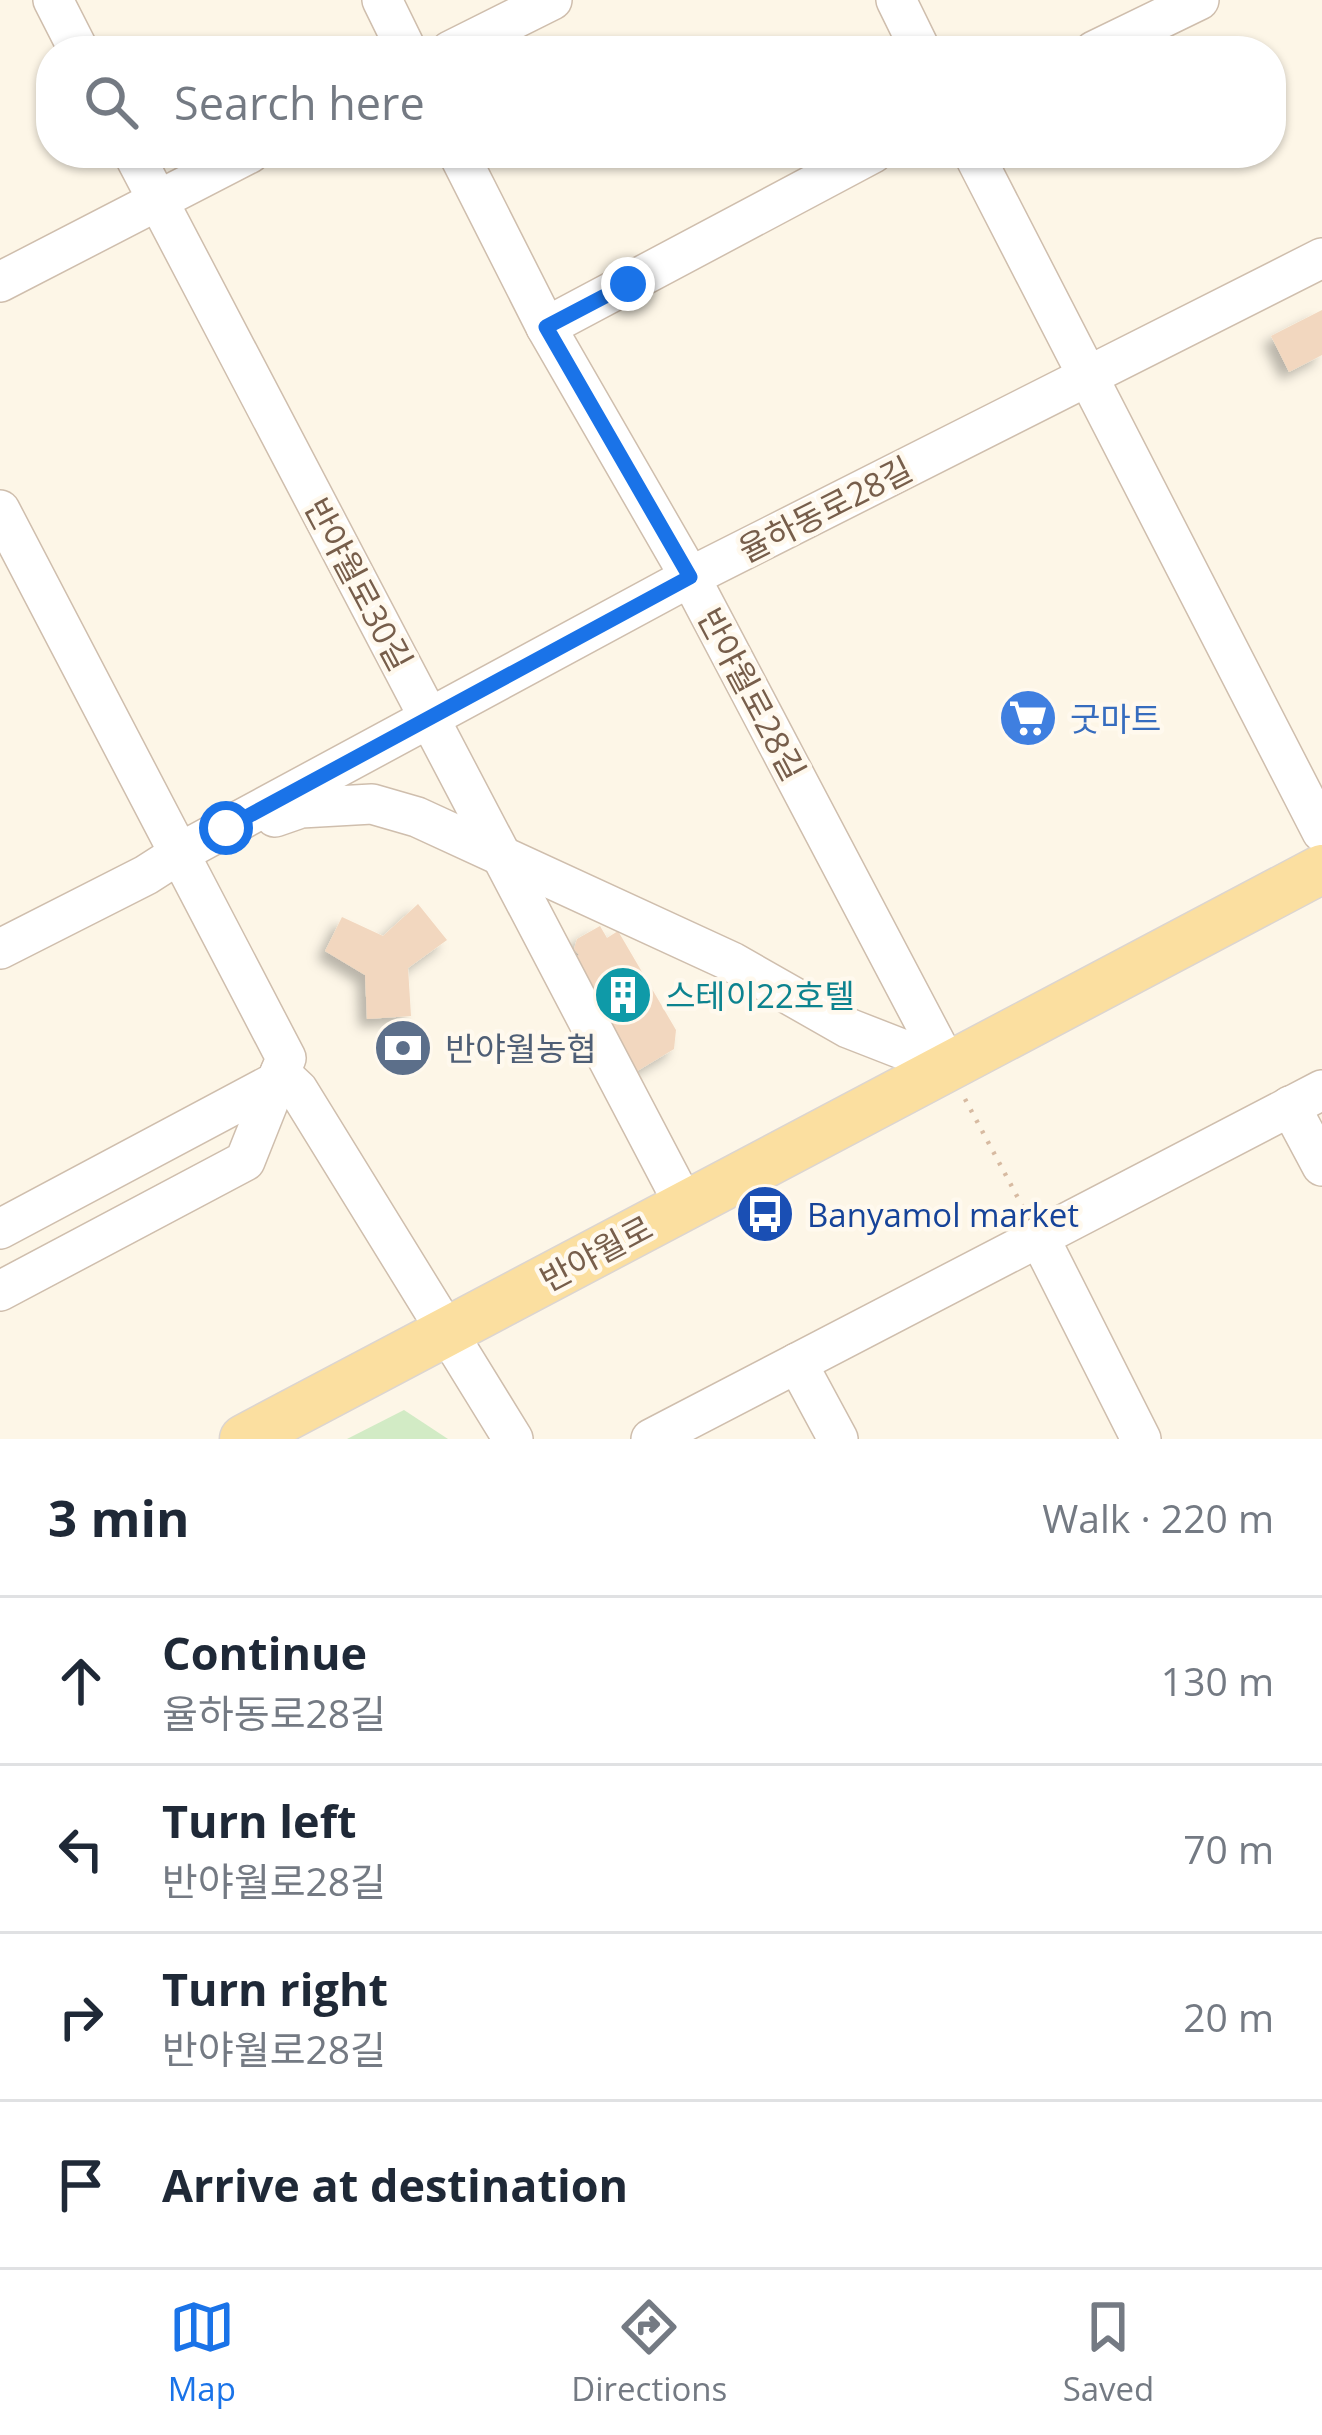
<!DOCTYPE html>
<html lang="en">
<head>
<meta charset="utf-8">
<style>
	body { margin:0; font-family:"Open Sans","Noto Sans KR",sans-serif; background:#f2f2f3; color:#1f2937 }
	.stop { position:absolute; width:36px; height:36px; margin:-27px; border:9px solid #1a73e8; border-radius:50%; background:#fff }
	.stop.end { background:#1a73e8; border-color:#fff; box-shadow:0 3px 12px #0008 }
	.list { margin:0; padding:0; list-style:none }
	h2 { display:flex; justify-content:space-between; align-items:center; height:156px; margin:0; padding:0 48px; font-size:51px }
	h2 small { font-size:39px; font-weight:400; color:#747a83 }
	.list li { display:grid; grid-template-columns:78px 1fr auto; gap:36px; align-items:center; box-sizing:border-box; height:168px; padding:0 48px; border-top:3px solid #e0e1e3 }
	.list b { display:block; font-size:45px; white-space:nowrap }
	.list p { margin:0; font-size:39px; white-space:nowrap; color:#747a83 }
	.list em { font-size:39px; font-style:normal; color:#747a83 }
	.icon { flex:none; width:66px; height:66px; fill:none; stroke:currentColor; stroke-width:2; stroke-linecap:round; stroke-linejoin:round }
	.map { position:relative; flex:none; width:1322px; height:1439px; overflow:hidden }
	.search { position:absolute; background:#fff; box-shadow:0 3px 9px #0004; left:36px; right:36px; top:36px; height:132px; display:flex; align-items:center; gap:30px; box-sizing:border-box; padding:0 42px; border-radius:48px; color:#747a83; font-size:45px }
	.sheet { height:828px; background:#fff }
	nav { display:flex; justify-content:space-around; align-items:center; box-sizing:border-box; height:168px; border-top:3px solid #e0e1e3; background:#fff; font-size:33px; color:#747a83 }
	nav a { display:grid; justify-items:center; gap:6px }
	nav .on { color:#1a73e8 }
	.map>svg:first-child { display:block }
	.green { fill:#d2ebc5 }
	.building { fill:#f2d7bf; filter:url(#shadow) }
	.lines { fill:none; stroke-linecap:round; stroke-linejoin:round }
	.minor-casing { stroke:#cfbead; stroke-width:42 }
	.major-casing { stroke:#dcd5d0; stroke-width:51 }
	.path { stroke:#d7baa1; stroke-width:4.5; stroke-dasharray:3 9; stroke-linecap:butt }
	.minor { stroke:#fff; stroke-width:39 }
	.major { stroke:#fbdfa0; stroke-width:48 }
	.route { stroke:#1a73e8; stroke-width:15 }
	.labels { text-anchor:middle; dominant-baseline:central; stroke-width:9; stroke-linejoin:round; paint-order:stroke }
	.street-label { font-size:33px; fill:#775e4b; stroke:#fff9ee }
	.shop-label { font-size:33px; fill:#366cbe; stroke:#fff9ee; text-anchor:start }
	.culture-label { font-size:33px; fill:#0d838f; stroke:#fff9ee; text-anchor:start }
	.service-label { font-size:33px; fill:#4e5e75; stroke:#fff9ee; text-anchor:start }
	.transit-label { font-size:33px; fill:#164399; stroke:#fff9ee; text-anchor:start }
</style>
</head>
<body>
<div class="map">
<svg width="1322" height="1439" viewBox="0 0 1322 1439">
	<defs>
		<filter id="shadow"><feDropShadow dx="-8" dy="8" stdDeviation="6" flood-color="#0004"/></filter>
	</defs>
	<rect width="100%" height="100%" fill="#fdf6e7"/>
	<polygon class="green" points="404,1410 448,1439 347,1439"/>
	<g class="building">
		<polygon points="1322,310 1322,355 1289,372 1271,336"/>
		<polygon points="418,904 447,940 408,968 411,1016 367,1019 365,975 325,951 342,917 383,936"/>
		<polygon points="600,926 607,938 618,931 676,1030 674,1049 634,1073 571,960 579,955 574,949 577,939"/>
	</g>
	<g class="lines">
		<g class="minor-casing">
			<g id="minor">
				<polyline points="53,0 79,51"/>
				<polyline points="382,0 407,51"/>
				<polyline points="896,0 921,51"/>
				<polyline points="450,51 552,0"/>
				<polyline points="1094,51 1199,0"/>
				<polyline points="133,153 685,1206"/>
				<polyline points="458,153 546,327 690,577 948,1067"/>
				<polyline points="973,153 1322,832"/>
				<polyline points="0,282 250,153"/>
				<polyline points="546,327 873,153"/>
				<polyline points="0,510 286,1058 245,1161 0,1291"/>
				<polyline points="275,817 301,808 372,804 417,817 732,962 848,1028 948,1067"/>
				<polyline points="0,949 146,875 185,850 690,577 1322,258"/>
				<polyline points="280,1073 298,1090 513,1439"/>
				<polyline points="1290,1106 1322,1166"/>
				<polyline points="0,1229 276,1082"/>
				<polyline points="1039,1237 1141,1439"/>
				<polyline points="797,1363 838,1439"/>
				<polyline points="651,1439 1322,1090"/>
			</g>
		</g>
		<g class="major-casing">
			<polyline id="major" points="244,1439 1322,869"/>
		</g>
		<polyline class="path" points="965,1099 1025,1211"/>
		<use href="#minor" class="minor"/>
		<use href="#major" class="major"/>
	</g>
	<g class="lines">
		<polyline class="route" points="226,828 690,577 546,327 628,284"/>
	</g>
	<defs>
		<g id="supermarket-disc" transform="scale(3)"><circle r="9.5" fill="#3f7fe0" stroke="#fff9ee"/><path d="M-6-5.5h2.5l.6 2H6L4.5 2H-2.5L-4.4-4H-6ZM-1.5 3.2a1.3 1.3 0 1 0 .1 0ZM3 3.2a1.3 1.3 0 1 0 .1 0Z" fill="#fff"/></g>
		<g id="building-disc" transform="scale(3)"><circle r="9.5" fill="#0f9aa8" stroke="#fff9ee"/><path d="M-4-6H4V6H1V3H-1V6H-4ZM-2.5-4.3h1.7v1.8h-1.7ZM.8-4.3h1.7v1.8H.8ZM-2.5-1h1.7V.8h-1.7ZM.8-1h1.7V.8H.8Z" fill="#fff"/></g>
		<g id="bank-disc" transform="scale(3)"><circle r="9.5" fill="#5c6f8a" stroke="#fff9ee"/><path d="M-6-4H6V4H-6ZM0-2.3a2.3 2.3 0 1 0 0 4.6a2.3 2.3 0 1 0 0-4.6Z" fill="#fff"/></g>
		<g id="bus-disc" transform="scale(3)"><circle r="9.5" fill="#1a4fb4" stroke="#fff9ee"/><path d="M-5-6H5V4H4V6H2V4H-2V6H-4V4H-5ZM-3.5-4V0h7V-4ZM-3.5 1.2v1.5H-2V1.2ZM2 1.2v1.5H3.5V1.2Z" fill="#fff"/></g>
	</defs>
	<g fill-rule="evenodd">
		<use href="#supermarket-disc" x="1028" y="718"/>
		<use href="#building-disc" x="623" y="995"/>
		<use href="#bank-disc" x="403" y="1048"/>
		<use href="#bus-disc" x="765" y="1214"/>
	</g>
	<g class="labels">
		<g class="street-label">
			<text transform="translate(825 509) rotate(-27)">율하동로28길</text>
			<text transform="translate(359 584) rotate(62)">반야월로30길</text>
			<text transform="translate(752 694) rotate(62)">반야월로28길</text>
			<text transform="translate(596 1253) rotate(-28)">반야월로</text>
		</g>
		<g class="shop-label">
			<text x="1070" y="718">굿마트</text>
		</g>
		<g class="culture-label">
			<text x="665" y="995">스테이22호텔</text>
		</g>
		<g class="service-label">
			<text x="445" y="1048">반야월농협</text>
		</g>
		<g class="transit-label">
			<text x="807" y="1214">Banyamol market</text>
		</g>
	</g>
</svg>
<div class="stop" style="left:226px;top:828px"></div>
<div class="stop end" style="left:628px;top:284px"></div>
<div class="search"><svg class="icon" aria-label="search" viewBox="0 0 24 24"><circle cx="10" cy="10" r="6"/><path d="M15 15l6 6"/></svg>Search here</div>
</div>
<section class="sheet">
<h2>3 min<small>Walk · 220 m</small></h2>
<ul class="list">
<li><svg class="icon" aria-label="ahead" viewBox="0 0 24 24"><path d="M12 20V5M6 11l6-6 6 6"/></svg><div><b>Continue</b><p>율하동로28길</p></div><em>130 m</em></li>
<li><svg class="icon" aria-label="left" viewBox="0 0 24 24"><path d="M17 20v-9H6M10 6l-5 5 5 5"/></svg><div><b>Turn left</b><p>반야월로28길</p></div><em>70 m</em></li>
<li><svg class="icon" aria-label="right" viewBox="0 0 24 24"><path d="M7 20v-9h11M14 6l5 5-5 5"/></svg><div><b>Turn right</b><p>반야월로28길</p></div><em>20 m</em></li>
<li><svg class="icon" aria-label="arrive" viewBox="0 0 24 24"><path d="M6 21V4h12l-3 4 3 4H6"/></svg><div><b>Arrive at destination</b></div></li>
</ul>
</section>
<nav>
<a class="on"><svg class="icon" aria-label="map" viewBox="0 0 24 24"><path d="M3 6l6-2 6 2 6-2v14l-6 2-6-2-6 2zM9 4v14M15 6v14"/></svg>Map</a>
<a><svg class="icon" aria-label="directions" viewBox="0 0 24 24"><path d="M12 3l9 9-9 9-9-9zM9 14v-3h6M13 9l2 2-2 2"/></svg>Directions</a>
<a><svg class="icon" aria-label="saved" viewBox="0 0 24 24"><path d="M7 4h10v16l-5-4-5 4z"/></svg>Saved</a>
</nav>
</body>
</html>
